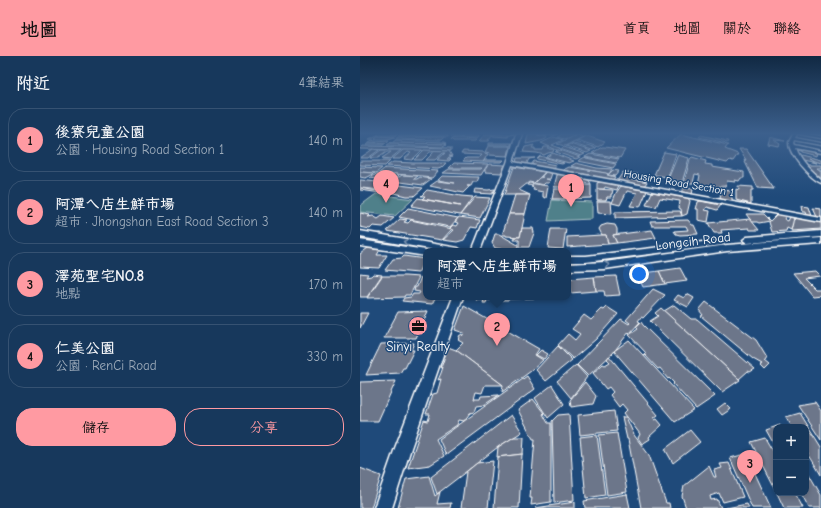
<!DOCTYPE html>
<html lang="zh-TW">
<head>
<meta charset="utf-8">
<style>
	body { margin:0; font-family:"Comic Neue","LXGW WenKai TC",sans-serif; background:#203f62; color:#f1f3f6 }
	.controls { position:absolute; right:12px; bottom:12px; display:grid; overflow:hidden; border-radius:8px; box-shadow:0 2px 6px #0003 }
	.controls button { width:36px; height:36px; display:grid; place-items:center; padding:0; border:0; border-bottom:1px solid #365272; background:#17385c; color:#f1f3f6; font:20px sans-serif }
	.you { position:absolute; left:279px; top:218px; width:14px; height:14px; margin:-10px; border:3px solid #fff; border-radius:50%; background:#1a73e8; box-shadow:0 0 0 6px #1a73e833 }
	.badge { display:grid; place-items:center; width:26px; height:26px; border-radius:50%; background:#ff9aa2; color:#111; font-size:13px; font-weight:700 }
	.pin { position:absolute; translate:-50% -33px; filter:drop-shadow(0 1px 2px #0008) }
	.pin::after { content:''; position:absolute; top:21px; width:14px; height:12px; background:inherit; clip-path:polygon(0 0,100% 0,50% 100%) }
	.popup { position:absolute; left:63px; top:192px; width:148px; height:52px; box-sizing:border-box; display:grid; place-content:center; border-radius:8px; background:#17385c; filter:drop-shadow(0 1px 3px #0005); font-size:13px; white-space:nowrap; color:#9eacbb }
	.popup b { font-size:15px; color:#f1f3f6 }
	.popup::after { content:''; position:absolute; left:50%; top:100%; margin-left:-8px; border:8px solid transparent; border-top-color:#17385c }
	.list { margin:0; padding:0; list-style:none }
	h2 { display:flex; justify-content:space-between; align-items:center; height:52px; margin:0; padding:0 16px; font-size:17px }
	h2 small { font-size:13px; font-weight:400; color:#9eacbb }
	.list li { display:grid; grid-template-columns:26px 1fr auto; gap:12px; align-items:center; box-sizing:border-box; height:64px; margin:0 8px 8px; padding:0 8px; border:1px solid #365272; border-radius:16px }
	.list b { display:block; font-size:15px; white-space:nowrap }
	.list p { margin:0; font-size:13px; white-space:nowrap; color:#9eacbb }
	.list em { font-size:13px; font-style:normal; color:#9eacbb }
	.actions { display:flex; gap:8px; padding:12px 16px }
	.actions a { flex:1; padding:9px 0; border:1px solid #ff9aa2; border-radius:16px; text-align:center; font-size:14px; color:#ff9aa2 }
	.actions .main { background:#ff9aa2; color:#111 }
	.map { position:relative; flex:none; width:461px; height:452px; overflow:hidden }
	header { display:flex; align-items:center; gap:24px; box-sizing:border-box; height:56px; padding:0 20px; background:#ff9aa2; color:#111 }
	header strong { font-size:19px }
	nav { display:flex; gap:22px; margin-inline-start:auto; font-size:14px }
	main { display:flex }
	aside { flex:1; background:#17385c }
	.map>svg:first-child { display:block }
	.green { fill:#50808a; stroke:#a8c0c4 }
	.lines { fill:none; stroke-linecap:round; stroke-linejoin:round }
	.stream-far1 { stroke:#91b1c8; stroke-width:1.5 }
	.stream { stroke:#91b1c8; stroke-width:2 }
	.building { fill:#6c768a; stroke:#fff }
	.street-casing { stroke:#fff; stroke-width:3 }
	.secondary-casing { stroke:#fff; stroke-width:3 }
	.street { fill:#1f4a7a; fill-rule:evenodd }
	.secondary { fill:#1f4a7a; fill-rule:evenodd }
	.oneway { stroke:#7992af }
	.labels { text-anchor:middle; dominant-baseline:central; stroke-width:3; stroke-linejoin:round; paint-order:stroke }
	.far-street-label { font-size:11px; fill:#fff; stroke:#1f4a7a }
	.street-label { font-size:13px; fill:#fff; stroke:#1f4a7a }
	.poi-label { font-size:13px; fill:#fff; stroke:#1f4a7a }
</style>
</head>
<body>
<header>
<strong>地圖</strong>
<nav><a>首頁</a><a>地圖</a><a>關於</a><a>聯絡</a></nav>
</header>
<main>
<aside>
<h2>附近<small>4筆結果</small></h2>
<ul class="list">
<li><span class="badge">1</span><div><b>後寮兒童公園</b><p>公園 · Housing Road Section 1</p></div><em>140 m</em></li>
<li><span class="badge">2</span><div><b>阿潭ㄟ店生鮮市場</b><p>超市 · Jhongshan East Road Section 3</p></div><em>140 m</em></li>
<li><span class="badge">3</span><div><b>澤苑聖宅NO.8</b><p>地點</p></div><em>170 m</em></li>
<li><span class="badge">4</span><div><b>仁美公園</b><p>公園 · RenCi Road</p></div><em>330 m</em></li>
</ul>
<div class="actions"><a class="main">儲存</a><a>分享</a></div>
</aside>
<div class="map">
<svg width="461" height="452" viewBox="0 0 461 452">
	<rect width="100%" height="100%" fill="#1f4a7a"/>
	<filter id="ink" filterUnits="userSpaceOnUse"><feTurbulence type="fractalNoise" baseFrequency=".025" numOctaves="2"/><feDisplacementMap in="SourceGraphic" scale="8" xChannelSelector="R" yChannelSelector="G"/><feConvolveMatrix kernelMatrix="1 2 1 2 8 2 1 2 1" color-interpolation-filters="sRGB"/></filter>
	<g filter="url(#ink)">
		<g class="green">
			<polygon points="16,138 53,143 35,160 0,156 0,150"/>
			<polygon points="192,144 232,146 232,163 188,165"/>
		</g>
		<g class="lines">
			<polyline class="stream-far1" points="17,178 21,177"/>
			<polyline class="stream" points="15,178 21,177"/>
		</g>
		<g class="building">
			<polygon points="19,78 38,78 35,80 18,80 19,78 14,83 9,83"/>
			<polygon points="41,78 88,79 88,81 38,80"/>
			<polygon points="125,78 133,78 128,84 130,84 129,85 119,85"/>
			<polygon points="133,78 154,78 149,79 148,81 133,80"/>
			<polygon points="168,78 198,78 193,80 177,79 187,81 186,83 181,85 166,88"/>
			<polygon points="202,78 217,78 225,80 205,90 197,88 215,79 204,83 197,81"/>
			<polygon points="321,78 368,89 365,93 378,98 373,105 370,104 367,107 306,92"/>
			<polygon points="91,79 119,79 119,80 117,82 92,81"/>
			<polygon points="341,79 368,85 367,87 339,81"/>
			<polygon points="17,80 35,81 28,83 15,83"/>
			<polygon points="226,80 230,81 245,86 238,91 217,84"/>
			<polygon points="38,81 84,81 81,84 35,83"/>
			<polygon points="194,81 203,84 192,89 200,92 195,96 197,94 181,87"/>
			<polygon points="410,81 425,85 414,84 420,88 419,90 408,88"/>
			<polygon points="97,82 117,83 115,85 93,85 91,83"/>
			<polygon points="12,84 15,85 29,84 26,87 9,86"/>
			<polygon points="36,84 84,86 86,87 85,88 30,87"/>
			<polygon points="215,85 236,92 232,94 211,87"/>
			<polygon points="9,87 26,87 23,89 6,89"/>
			<polygon points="30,87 85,88 86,89 83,91 27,89"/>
			<polygon points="129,87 152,87 150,90 148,89 129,89"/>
			<polygon points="210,88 231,95 227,97 206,90"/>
			<polygon points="174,89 172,92 175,92 175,94 183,94 184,91 189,91 189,93 194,93 193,96 188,97 184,99 177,97 163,96 165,91"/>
			<polygon points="3,90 91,92 91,95 0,93"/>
			<polygon points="128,90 150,90 148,100 129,99 130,97 125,96"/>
			<polygon points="204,91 225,98 221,100 200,93"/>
			<polygon points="242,91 245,91 265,94 260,102 232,97"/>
			<polygon points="13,93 19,94 8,102 0,102"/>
			<polygon points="379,93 386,93 414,133 398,132 384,104 386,104"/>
			<polygon points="441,93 457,96 456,100 440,96"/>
			<polygon points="21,94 41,94 30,103 22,102 31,96 27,96 18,102 10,102"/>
			<polygon points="43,94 62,94 52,104 44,103 51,97 48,96 40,103 32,103"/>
			<polygon points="64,94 89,95 92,100 89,100 92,101 87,103 91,103 89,105 77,104 85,97 83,97 75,104 66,104 74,96 70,96 62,104 54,104"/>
			<polygon points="200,94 220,101 216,103 196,96"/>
			<polygon points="103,95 124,96 124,97 128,98 123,106 103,105 106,102 119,102 122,99 101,98"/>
			<polygon points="304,96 316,98 308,121 294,119"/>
			<polygon points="193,97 214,105 209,107 186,101"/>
			<polygon points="230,98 259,103 256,107 225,101"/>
			<polygon points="318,99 329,102 322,127 308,123"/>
			<polygon points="441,99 461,104 461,107 448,103 456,107 442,104 439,100"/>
			<polygon points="180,100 204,107 202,108 177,103"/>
			<polygon points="225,101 226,102 256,108 253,112 218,105"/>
			<polygon points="332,101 346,105 345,108 352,109 352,111 384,116 384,122 381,122 379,125 375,124 375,126 367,125 366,130 349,131 338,129 340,119 335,118 333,127 324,127 330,103"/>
			<polygon points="157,102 175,102 169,103 166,109 156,107"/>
			<polygon points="125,104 144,104 142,106 123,106"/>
			<polygon points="0,105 30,105 25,110 0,109"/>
			<polygon points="174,105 196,109 193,113 171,109"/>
			<polygon points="33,106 53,107 86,107 81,112 78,113 27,110"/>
			<polygon points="94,107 128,108 121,119 83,117 89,113 121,113 122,112 89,112"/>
			<polygon points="216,107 237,112 252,113 249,118 211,110"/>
			<polygon points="129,108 145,109 141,117 125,116 126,115 124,115"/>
			<polygon points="446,109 461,109 461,112 457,112 461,115 461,123"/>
			<polygon points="0,111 22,112 16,117 0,116"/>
			<polygon points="154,111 185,116 174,127 169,126 159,134 170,139 144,139"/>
			<polygon points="209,111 246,117 248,118 247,119 255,121 253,124 203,114"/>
			<polygon points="25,112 78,115 72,122 63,121 64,120 19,117"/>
			<polygon points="253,114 259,115 255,120 248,119"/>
			<polygon points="0,116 15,117 8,121 5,122 0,121"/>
			<polygon points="186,116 192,117 190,123 186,123 190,124 189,127 185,127 183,129 174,127 179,122 183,121 181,121"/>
			<polygon points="263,116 289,120 287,125 268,122 287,126 284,130 257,125"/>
			<polygon points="18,117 36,118 39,119 37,121 39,121 42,119 58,120 54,123 57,123 60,121 71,123 63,129 10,122"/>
			<polygon points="200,118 229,124 231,128 225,127 221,127 221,131 206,131 207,124 204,123 206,124 205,131 194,131 197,119"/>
			<polygon points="82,120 117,121 119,121 117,126 113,126 111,130 107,130 110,130 103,137 70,130 77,125 95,127 78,124"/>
			<polygon points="0,124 1,124 63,132 54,140 46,140 21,134 1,132 23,136 21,137 0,134"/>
			<polygon points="240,126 259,129 257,134 245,131 244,133 237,133 237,127"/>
			<polygon points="169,127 188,130 186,142 183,141 183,136 173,134 174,132 171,131 173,130 167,129"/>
			<polygon points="222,129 231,129 231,142 204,143 205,133 222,133"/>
			<polygon points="261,130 287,135 280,151 270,150 277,137 267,135 260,149 252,147 256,137"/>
			<polygon points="378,130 393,131 393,134 391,134 391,148 376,144 376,133 379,134"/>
			<polygon points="323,132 333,133 332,139 321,137"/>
			<polygon points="115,133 128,134 135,133 132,138 114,137"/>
			<polygon points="194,133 205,133 204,143 192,143"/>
			<polygon points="237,133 253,134 252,138 251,138 251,141 247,141 246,144 237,144"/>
			<polygon points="67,134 101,140 113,141 100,159 51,150 58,142 100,150 62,143 65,140 61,140"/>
			<polygon points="361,134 372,135 372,146 360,143"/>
			<polygon points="292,136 328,142 330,145 327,158 322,160 321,153 319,152 320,145 300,142 296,151 286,149"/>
			<polygon points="155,139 170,139 165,158 149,158"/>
			<polygon points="115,141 130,142 120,162 100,159"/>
			<polygon points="237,145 251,145 252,158 238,157"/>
			<polygon points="340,145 361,149 357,154 347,151 345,154 350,155 348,166 338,164 338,153 336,153 338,146"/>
			<polygon points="442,150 449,151 452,160 447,160 446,156 443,156"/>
			<polygon points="48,152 98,162 90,171 39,161"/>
			<polygon points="453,152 461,153 461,162 457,161"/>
			<polygon points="320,155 322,160 255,162 255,156"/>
			<polygon points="0,157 10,159 8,161 13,160 18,163 22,160 34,162 23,171 13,170 10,173 0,171"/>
			<polygon points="149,158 165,158 160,181 146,180 146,179 142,179"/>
			<polygon points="386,158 403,158 410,165 399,167 397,166 392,166"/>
			<polygon points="417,158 426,160 424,163 428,165 430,161 434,162 431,174 427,172 426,175 412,176 409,166"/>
			<polygon points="99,161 120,164 117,172 111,171 104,184 97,186 83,184 94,174 89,173 93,169 97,170 99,167 95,166"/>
			<polygon points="435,162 461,166 461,173 432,175"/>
			<polygon points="40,163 47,164 44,166 48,167 51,164 92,173 82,184 27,175"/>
			<polygon points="390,163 399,174 390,174 389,172 361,174 362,177 354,177 348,167"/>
			<polygon points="328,164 332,169 334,169 338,178 320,179 316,178 314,175 328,174 326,170 292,170 290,165"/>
			<polygon points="247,168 255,169 257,173 257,178 253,179 257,187 248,188 246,179 242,179 239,173 241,170"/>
			<polygon points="162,172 173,172 174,177 169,191 159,191 159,184 154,184 155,181 160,181"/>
			<polygon points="191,173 206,173 203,193 188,192"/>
			<polygon points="292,174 296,182 257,187 253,179"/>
			<polygon points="135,178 139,178 158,189 157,195 135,192 132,187"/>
			<polygon points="242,179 246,179 248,188 207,191 207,181"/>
			<polygon points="8,192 20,194 17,199 27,199 19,212 0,211 0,198"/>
			<polygon points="44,200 65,203 58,217 25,214 33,203 42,202"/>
			<polygon points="320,212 327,225 305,228 299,215"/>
			<polygon points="299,215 305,228 283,231 277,218"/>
			<polygon points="455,215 460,220 444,222 455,233 461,233 461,239 452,240 433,217"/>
			<polygon points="0,217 8,218 6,221 11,220 13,218 22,219 7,241 0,241"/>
			<polygon points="22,220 45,220 59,221 50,239 45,239 44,241 7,242"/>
			<polygon points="256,220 260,239 245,240 244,235 236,235 234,221"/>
			<polygon points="61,221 66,221 66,241 90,242 75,242 72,248 42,245 44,242 51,241 53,238 59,238 60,236 54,235 55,231 57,231"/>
			<polygon points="234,221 236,235 210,237 209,223"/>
			<polygon points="293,233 305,239 283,262 281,261 278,265 280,266 270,277 269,276 253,297 228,320 217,309 261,263 269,268 270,267 266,264"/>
			<polygon points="327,238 334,242 328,251 314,244 318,239 324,242"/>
			<polygon points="117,241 149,241 149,244 127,244 126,247 123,247 124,244 116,244"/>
			<polygon points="150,241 207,241 150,243"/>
			<polygon points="346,246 396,284 407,302 405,305 410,309 405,314 400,309 402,308 393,303 341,260 343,259 339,254"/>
			<polygon points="314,249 331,263 337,263 395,313 390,316 388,315 379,323 304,255"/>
			<polygon points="104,250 179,293 175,299 183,304 171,315 142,336 143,329 96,294 103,287 98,284 100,282 99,280 102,278 103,280 104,277 95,274"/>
			<polygon points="247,251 258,258 236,283 213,303 198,289 208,278 215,284 220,278 212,273 224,259 231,264 242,253 244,254"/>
			<polygon points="301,252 380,324 362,336 290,265 298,260 295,257"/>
			<polygon points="68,255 56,282 24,282 38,256"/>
			<polygon points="0,257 8,257 0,272"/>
			<polygon points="281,266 283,269 355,340 336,353 313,328 314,327 309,322 308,323 303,317 304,317 300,312 298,313 284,298 286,297 269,279 278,273 276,271"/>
			<polygon points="269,284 334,354 315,366 254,295"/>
			<polygon points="54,287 51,294 54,294 45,312 43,312 40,317 6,319 21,288"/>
			<polygon points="198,290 212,304 186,325 176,314"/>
			<polygon points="88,291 96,294 143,329 125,329 122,337 116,336 114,343 120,343 121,340 139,339 124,349 116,350 114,356 110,357 104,365 99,364 97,369 76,383 84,400 70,409 48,412 64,364 68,365 70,358 66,358 73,338 77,337 81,323 78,324 81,317 83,311 81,312"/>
			<polygon points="181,294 188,298 184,303 176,299"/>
			<polygon points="249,300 298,359 294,362 295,364 297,363 302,369 289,381 290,383 282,388 278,382 280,378 264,357 267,354 262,348 259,351 250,339 253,336 249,331 246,333 233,317 243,308 245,309 250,306 247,303"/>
			<polygon points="216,309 227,321 211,342 197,325"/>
			<polygon points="167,320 175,333 86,399 79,383"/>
			<polygon points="36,325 18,365 0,365 0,326"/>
			<polygon points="225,326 236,340 233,348 211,351 210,344"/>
			<polygon points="192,329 204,348 188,362 175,342"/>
			<polygon points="173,343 184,357 183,358 188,367 191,367 191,446 171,449 172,442 170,442 175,383 173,383 158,354"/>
			<polygon points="455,346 461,355 461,384 438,349"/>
			<polygon points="365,347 371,353 362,359 357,353"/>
			<polygon points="254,355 257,375 220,379 218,359"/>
			<polygon points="440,357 461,391 461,419 446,394 446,371 432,371 426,361"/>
			<polygon points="209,358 214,444 194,447 192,365 198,359"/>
			<polygon points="151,359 162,376 138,391 77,438 71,421"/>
			<polygon points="262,361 266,361 274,379 289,399 306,447 309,447 310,452 281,452 268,383 267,383"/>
			<polygon points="420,369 421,371 416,371 416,392 406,374"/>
			<polygon points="330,374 340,386 313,407 305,393"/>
			<polygon points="257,377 267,436 247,439 239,379"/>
			<polygon points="237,379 245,439 226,442 220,381"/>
			<polygon points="154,381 164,381 163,398 137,401 138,391"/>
			<polygon points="405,382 416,401 416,435 391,386"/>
			<polygon points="162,398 159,452 134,452 138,401"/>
			<polygon points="386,398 411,452 392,452 370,402"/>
			<polygon points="133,405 128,452 101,452 106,416 117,407"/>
			<polygon points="369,407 383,441 363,446 359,437 350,440 351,444 357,443 361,452 326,452 322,440 324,430 349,410 354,421 356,421 354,414 362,412 360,408"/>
			<polygon points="0,412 21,420 11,452 0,452"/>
			<polygon points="446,413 461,439 461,452 449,452 441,437 446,437"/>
			<polygon points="69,420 75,440 80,436 77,448 91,447 90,452 38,452 46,423"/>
			<polygon points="417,437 435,437 443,452 424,452"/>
			<polygon points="267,438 270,452 225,452 224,445"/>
			<polygon points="215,446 215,452 175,452"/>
			<polygon points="387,448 389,452 366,452"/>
		</g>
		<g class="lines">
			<g class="street-casing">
				<g id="street">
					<path d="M433 78H437L435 82 461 87V89L434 84 433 87 434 89 461 95V97L435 92C440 105 450 114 461 124V127C450 122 428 98 429 86 430 83 432 81 433 78Z"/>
					<polygon points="439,78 447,78 461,80 461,82"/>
				</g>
			</g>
			<g class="secondary-casing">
				<g id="secondary">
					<polygon points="156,78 162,78 153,106 461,162 461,166 152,109 120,195 112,195 147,107"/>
					<polygon points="0,175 98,192 102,195 81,195 0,181"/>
					<polygon points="461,175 461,181 387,187 383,184 387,181"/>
					<polygon points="461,182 461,188 367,195 245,213 208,214 208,208 245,206 367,189"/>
					<polygon points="0,184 66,194 69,195 66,195 66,200 0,190"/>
					<polygon points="359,184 363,187 362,189 226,206 208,206 208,200 226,200"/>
					<polygon points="93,241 103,241 51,392 32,452 14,452 35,392"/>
				</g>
			</g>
			<use href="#street" class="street"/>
			<use href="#secondary" class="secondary"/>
		</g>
		<defs><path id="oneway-chevron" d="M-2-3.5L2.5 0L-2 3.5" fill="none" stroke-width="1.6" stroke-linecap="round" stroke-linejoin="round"/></defs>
		<g class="oneway">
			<use href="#oneway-chevron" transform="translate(46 186) rotate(-170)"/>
			<use href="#oneway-chevron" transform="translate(247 209) rotate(-6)"/>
		</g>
	</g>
	<linearGradient id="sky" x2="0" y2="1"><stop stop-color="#112943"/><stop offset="0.55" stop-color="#3c608d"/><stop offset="1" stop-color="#3c608d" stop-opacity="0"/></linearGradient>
	<rect width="461" height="141" fill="url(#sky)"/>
	<defs>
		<g id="office-disc" transform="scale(1)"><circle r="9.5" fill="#ff9aa2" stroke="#1f4a7a"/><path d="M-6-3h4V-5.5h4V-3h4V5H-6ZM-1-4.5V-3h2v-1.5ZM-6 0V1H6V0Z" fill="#111"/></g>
	</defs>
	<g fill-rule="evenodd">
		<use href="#office-disc" x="58" y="270"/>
	</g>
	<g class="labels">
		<g class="far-street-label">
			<text transform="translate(319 127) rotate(10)">Housing Road Section 1</text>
		</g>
		<g class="street-label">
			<text transform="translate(333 185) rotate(-7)">Longcih Road</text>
		</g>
		<g class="poi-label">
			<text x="58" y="290">Sinyi Realty</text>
		</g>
	</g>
</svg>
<div class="controls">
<button>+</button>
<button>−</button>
</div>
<div class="you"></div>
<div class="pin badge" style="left:211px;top:151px">1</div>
<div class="pin badge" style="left:137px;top:290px">2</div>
<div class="popup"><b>阿潭ㄟ店生鮮市場</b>超市</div>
<div class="pin badge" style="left:390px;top:427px">3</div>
<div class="pin badge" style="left:26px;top:147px">4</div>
</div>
</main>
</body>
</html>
